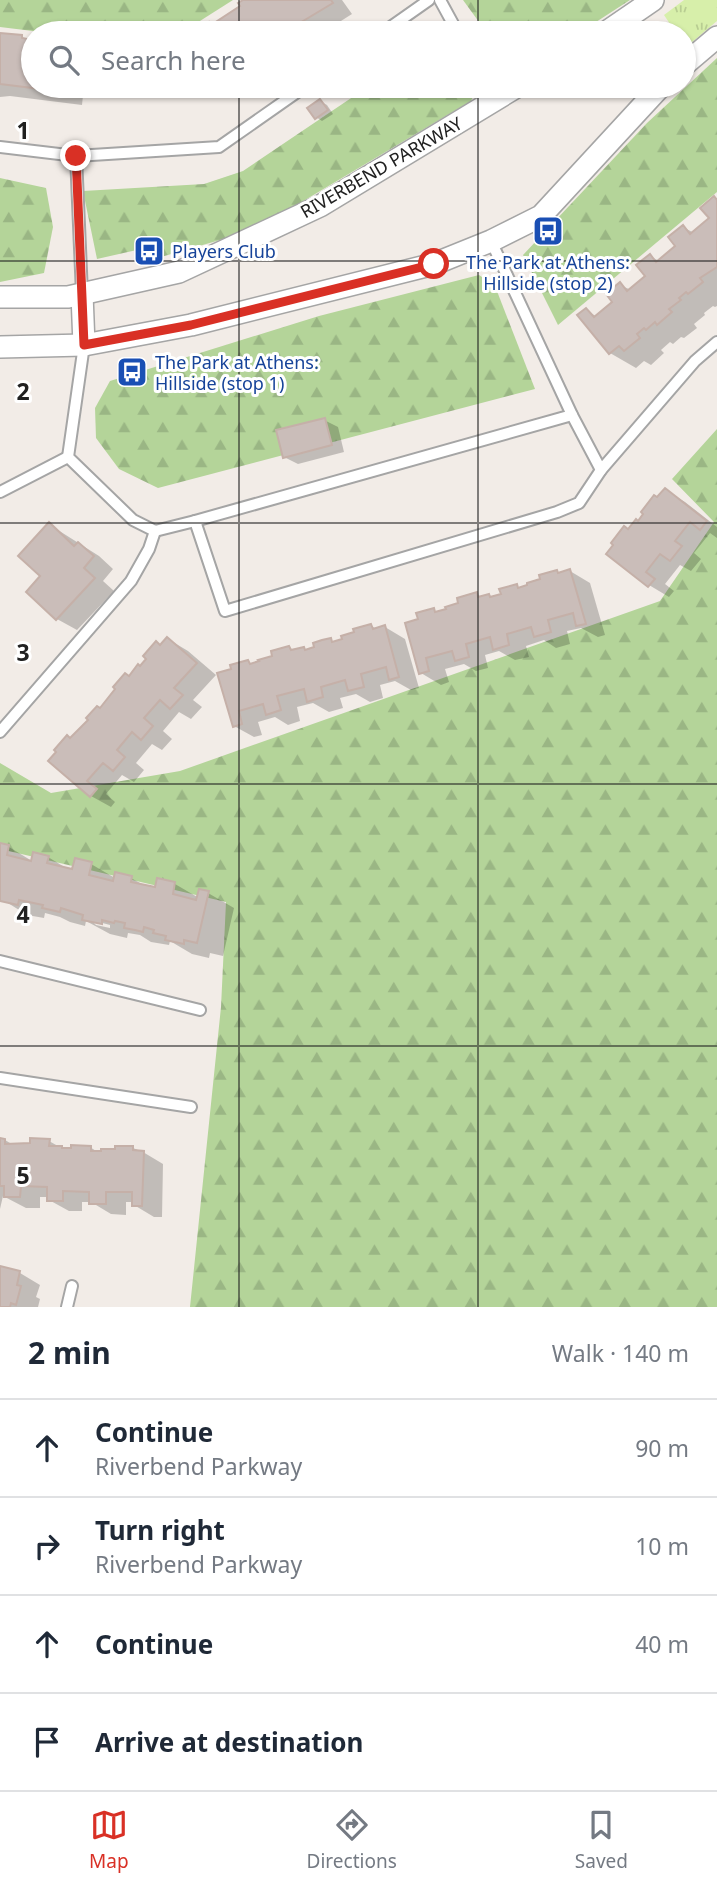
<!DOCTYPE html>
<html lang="en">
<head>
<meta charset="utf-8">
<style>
	body { margin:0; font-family:"Noto Sans",sans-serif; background:#f6f6f7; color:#1f2937 }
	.stop { position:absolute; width:21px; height:21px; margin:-16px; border:5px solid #d93025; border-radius:50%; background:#fff }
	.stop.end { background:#d93025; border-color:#fff; box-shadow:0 2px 7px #0008 }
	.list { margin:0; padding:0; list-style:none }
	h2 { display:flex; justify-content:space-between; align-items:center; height:91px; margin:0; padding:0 28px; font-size:30px }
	h2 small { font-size:23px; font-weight:400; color:#747a83 }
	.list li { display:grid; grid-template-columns:46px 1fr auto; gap:21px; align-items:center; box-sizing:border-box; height:98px; padding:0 28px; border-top:2px solid #e0e1e3 }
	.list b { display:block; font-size:26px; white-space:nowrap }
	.list p { margin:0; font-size:23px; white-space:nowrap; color:#747a83 }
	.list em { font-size:23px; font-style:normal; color:#747a83 }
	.icon { flex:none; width:38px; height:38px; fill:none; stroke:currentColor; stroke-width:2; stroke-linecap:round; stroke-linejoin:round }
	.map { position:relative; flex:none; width:717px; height:1307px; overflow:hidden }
	.search { position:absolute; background:#fff; box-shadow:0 2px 5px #0004; left:21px; right:21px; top:21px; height:77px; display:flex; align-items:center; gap:18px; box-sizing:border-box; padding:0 24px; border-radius:38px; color:#747a83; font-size:26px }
	.sheet { height:483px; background:#fff }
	nav { display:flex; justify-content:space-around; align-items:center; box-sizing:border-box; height:98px; border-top:2px solid #e0e1e3; background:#fff; font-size:19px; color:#747a83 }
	nav a { display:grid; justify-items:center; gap:4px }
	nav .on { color:#d93025 }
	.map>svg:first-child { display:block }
	.grass { fill:url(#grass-tufts) }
	.forest { fill:url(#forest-firs) }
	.shadow { fill:#0003; fill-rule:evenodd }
	.building { fill:#cabdb9; stroke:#c5b0a8; stroke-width:2 }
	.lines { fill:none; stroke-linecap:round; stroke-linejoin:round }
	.lane-casing { stroke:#a5a5a5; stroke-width:14 }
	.street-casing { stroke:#a5a5a5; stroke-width:24 }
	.lane { stroke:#fff; stroke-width:10 }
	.street { stroke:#fff; stroke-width:21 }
	.route { stroke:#d93025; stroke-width:9 }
	.grid { fill:none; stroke:#212121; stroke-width:2; stroke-opacity:0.55 }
	.labels { text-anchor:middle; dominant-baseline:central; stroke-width:6; stroke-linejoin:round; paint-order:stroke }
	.street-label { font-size:18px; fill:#212121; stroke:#fff }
	.transit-label { font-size:18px; fill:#164399; stroke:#fff; text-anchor:start }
	.grid-label { font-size:23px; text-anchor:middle; font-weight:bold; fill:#212121; stroke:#fff; stroke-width:6; stroke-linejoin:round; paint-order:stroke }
</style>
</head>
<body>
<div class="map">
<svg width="717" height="1307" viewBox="0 0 717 1307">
	<defs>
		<pattern id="grass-tufts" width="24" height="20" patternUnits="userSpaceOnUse" patternTransform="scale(1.75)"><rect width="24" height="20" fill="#d7efaa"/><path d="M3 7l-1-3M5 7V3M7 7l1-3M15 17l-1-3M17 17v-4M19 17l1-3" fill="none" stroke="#b8cd92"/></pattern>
		<pattern id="forest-firs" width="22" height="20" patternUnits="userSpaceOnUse" patternTransform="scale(1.75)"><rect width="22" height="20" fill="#b4d499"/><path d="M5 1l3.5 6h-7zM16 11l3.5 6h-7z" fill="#9ab684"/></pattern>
	</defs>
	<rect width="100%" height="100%" fill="#f2ece7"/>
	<polygon class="grass" points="684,0 717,0 717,21 685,48 684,45 684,33 676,33 664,15"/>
	<g class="forest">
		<polygon points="0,0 233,0 181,33 49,33 0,27"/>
		<polygon points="463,0 630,0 579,33 487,33"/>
		<polygon points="717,58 717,192 558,325 523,255 647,123"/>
		<polygon points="369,86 476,86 477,88 471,101 295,206 227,238 161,257 150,247 97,259 83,191 204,184 243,171"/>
		<polygon points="0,178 46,188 53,227 44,273 0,282"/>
		<polygon points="479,275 495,286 535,389 158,488 119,469 96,438 95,408 110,381 319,316"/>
		<polygon points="717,429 717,1307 190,1307 221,1007 226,902 0,849 0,763 51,793 180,771 660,601 714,522 672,479"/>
	</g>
	<g class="shadow">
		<polygon points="247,0 342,0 352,14 322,33 195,33 209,24 212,26 242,7"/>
		<polygon points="0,34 22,37 33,41 33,86 84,86 82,105 10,96 0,97"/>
		<polygon points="206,86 240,86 224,96"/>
		<polygon points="320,101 327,105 333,114 322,121 316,117"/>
		<polygon points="717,200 717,306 715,307 713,306 704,313 705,315 694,324 697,328 684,338 681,337 673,344 670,342 661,350 664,353 651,365 644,361 636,368 610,353 580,316 586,310 597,317 614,302 620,285 631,290 648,276 650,256 659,261 678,246 683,227 694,233 711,219"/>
		<polygon points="324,420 338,427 344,452 298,464 284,457"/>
		<polygon points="665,490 685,502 717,527 717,538 710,533 694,553 701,559 691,571 680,565 665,584 674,591 669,597 649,585 609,554 638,523"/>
		<polygon points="50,525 99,556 113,569 103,581 114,591 77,630 57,619 28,592 42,576"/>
		<polygon points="570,571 590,583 605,635 598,637 581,628 567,631 570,644 556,648 544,640 526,646 529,657 515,660 499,651 485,655 488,668 476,671 464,664 445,669 449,682 441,685 421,673 420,620 433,610 438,613 460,604 477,594 482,598 489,596 492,598 503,595 517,586 521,589 557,572 561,574"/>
		<polygon points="371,626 377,629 385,627 405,639 419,688 411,690 395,681 380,685 383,698 370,702 356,694 340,698 343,708 329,712 313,703 297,707 300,721 288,725 275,717 258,722 262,735 254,737 234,726 248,662 253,665 274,657 289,648 295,651 303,649 307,651 330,640 336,643"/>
		<polygon points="168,639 188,651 216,675 193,700 202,707 191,719 179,712 163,731 172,739 162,750 152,744 136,763 144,770 134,782 122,775 106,794 115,802 111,807 91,796 71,739 101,710 130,677 141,668"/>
		<path d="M0 845 9 847 32 861 48 857 71 871 91 864 115 878H131L149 888 175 884 199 898 208 893 234 908 223 956 210 953 209 958 192 954 170 941 169 945 151 942 140 935 128 933 127 938 110 934 86 921 85 926 70 922 60 917 45 913 44 918 27 915 0 898ZM91 920 110 925V928L96 925Z"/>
		<polygon points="0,1140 5,1140 15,1146 32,1145 49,1141 65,1150 90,1147 99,1153 133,1148 143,1152 163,1164 162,1217 154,1217 134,1205 134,1202 126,1202 126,1215 111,1214 91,1202 82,1202 82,1211 69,1211 49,1200 49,1197 40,1197 40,1208 26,1208 3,1196 0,1209"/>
		<polygon points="0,1268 20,1273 40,1285 36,1297 40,1299 38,1307 0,1307"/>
	</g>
	<g class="building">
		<polygon points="243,0 331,0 333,3 283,33 192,33 209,22 211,25 240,6 238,3"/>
		<polygon points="0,33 22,35 22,38 33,40 33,86 57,86 57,91 0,84"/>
		<polygon points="320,99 328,110 315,119 307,108"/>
		<polygon points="714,196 717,200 717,267 700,278 703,282 688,294 686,292 679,298 681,300 669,309 672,312 657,325 655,322 646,330 644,328 637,334 640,338 624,351 619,346 609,354 577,315 586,308 594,317 612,302 606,294 620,282 627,291 645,276 636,265 650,254 656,262 675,246 668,237 683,225 690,234 709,218 700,208"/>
		<polygon points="325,418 332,445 283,458 276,430"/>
		<polygon points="665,488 707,521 700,530 690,522 675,541 682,546 670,561 660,554 646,572 655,579 648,587 606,554 613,545 611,543 624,526 628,529 636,519 638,521 643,514 641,512 654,495 657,497"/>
		<polygon points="49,522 74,546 78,542 94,556 84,568 95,578 56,620 26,592 40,576 18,556"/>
		<polygon points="570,569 586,624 576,626 573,613 548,620 551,632 534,637 531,627 507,634 509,645 493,650 490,637 466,644 469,657 455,661 452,651 426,658 429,671 419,674 405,623 418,619 416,613 434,608 435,612 446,609 445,607 458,603 457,598 477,592 478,597 489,594 490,597 501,594 499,589 517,584 518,588 527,585 527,583 540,579 539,575 557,570 558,573"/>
		<polygon points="371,624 373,629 385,625 399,677 389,680 386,667 361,674 364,687 348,691 345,680 321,687 323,697 307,702 304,689 277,696 281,710 266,715 263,704 239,711 242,724 233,727 217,673 231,669 230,665 248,660 250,664 259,661 258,660 272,656 271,651 289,646 291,650 304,647 305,650 314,647 313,643 322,640 331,638 332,642 342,639 341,636 354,632 353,629"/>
		<polygon points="167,637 197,663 174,688 183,695 170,709 160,700 144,718 153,726 141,740 132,732 117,750 125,757 113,771 103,763 87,781 97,789 90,797 48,761 56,752 54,750 67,735 70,738 88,720 86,718 97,706 100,708 115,689 113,687 125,673 129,676 138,664 140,666 146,659 143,656 156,641 160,645"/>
		<polygon points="0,843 9,845 7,855 31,861 33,852 49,856 47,863 72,869 75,858 92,862 89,875 113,881 115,872 132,876 131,882 155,887 157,878 175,882 173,894 196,900 199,889 209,891 197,943 184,940 184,944 165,940 166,936 153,933 154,930 144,927 143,932 135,930 124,928 125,923 115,921 114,923 102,920 102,924 82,920 83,915 61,908 60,912 42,908 43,905 19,900 18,905 0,901"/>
		<polygon points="0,1138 5,1139 5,1144 30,1143 30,1138 50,1139 49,1146 62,1146 62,1148 71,1148 71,1145 91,1146 91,1151 101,1151 101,1149 115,1149 115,1146 133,1146 133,1150 144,1151 142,1206 132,1206 132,1192 106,1192 106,1204 89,1204 89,1192 63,1191 63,1201 47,1201 47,1187 21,1186 20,1197 4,1197 4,1186 0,1186"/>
		<polygon points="0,1266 20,1271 17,1285 21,1286 16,1305 11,1303 10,1307 0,1307"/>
	</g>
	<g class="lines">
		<g class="lane-casing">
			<g id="lane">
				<polyline points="440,0 458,33"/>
				<polyline points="382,33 429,0"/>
				<polyline points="0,147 76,156"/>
				<polyline points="491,241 572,415 601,470 695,361 717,342"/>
				<polyline points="82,294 76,156 219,147 306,86"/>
				<polyline points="84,345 68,457 133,520 155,531 195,521 572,415"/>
				<polyline points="0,492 68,457"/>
				<polyline points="195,521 225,611 557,512 579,503 601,470"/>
				<polyline points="0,732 131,581 149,549 155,531"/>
				<polyline points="0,961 200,1010"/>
				<polyline points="0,1078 191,1107"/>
				<polyline points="67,1307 72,1286"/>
			</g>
		</g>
		<g class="street-casing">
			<g id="street">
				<polyline points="605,33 653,0"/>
				<polyline points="684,65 717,37"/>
				<polyline points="82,294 84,345"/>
				<polyline points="0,297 68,297 179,272 320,206 518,86"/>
				<polyline points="0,347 84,345 191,325 434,264 491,241 541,216 661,86"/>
			</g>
		</g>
		<use href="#lane" class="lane"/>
		<use href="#street" class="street"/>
	</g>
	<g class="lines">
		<polyline class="route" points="76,156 84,345 191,325 434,264"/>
	</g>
	<path class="grid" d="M239 0V33M478 0V33M239 86V1307M478 86V1307M0 261H717M0 523H717M0 784H717M0 1046H717"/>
	<defs>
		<g id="bus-square" transform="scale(1.575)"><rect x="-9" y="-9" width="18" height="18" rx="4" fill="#1a4fb4" stroke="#fff"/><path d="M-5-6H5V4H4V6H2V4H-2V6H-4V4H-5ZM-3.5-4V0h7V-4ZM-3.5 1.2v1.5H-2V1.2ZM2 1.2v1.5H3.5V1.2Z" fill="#fff"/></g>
	</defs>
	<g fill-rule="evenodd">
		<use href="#bus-square" x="548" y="231"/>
		<use href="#bus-square" x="149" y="251"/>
		<use href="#bus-square" x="132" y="372"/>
	</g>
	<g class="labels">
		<g class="street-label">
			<text transform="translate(381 167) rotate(-30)">RIVERBEND PARKWAY</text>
		</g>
		<g class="transit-label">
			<text x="172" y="251">Players Club</text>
			<text x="548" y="262" text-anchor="middle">The Park at Athens:<tspan x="548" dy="21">Hillside (stop 2)</tspan></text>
			<text x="155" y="362">The Park at Athens:<tspan x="155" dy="21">Hillside (stop 1)</tspan></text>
		</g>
	</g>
	<g class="grid-label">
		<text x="23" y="139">1</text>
		<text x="23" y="400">2</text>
		<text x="23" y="661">3</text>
		<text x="23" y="923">4</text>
		<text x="23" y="1184">5</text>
	</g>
</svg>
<div class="stop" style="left:434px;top:264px"></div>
<div class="stop end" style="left:76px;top:156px"></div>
<div class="search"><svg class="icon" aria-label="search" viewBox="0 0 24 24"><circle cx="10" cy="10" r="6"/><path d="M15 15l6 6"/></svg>Search here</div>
</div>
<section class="sheet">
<h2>2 min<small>Walk · 140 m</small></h2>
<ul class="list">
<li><svg class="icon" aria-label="ahead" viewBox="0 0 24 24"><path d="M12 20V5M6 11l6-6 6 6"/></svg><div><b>Continue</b><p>Riverbend Parkway</p></div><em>90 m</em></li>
<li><svg class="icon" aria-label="right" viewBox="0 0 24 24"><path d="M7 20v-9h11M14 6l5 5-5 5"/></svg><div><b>Turn right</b><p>Riverbend Parkway</p></div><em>10 m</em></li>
<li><svg class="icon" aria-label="ahead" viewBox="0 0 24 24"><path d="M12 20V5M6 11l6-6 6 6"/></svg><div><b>Continue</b></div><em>40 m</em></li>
<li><svg class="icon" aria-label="arrive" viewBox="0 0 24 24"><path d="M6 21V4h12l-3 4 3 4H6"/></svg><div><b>Arrive at destination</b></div></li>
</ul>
</section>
<nav>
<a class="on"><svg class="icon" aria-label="map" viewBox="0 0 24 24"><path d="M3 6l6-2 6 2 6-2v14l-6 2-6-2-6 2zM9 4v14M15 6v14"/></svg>Map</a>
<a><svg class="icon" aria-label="directions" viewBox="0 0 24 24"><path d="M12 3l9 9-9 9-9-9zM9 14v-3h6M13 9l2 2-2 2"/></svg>Directions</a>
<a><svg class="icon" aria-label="saved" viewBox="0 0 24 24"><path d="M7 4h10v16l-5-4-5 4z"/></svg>Saved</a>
</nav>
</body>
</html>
